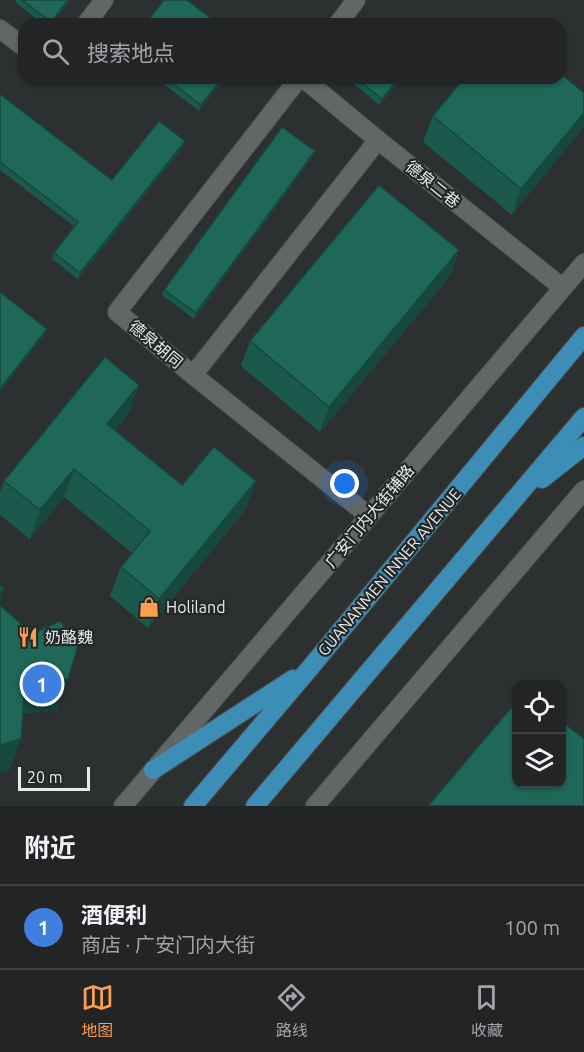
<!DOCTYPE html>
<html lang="zh">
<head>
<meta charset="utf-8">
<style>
	body { margin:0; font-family:Ubuntu,"Noto Sans SC",sans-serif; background:#2a2c2d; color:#f1f3f6 }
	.controls { position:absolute; right:18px; bottom:18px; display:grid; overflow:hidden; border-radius:12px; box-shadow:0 2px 4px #0004 }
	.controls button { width:54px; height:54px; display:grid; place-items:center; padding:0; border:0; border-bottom:2px solid #3f4142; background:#222425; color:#f1f3f6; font:30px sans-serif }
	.scale { position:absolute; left:18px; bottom:15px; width:72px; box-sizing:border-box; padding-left:6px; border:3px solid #e8eaeb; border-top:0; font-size:16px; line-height:21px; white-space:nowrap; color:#e8eaeb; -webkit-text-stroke:4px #232727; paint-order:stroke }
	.you { position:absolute; left:345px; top:484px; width:21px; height:21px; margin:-15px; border:4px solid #fff; border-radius:50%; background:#1a73e8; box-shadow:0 0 0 9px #1a73e833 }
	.badge { display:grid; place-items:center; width:39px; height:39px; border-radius:50%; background:#fb9e50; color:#fff; font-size:20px; font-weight:700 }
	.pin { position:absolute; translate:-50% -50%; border:3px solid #fff; box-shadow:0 2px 6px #0006 }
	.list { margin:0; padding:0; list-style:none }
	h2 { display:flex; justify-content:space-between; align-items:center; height:78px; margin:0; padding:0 24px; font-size:26px }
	h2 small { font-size:20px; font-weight:400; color:#a2a4a7 }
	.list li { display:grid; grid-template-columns:39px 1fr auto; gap:18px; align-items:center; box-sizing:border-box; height:84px; padding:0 24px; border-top:2px solid #3f4142 }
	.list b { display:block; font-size:22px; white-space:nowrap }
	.list p { margin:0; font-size:20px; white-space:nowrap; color:#a2a4a7 }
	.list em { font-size:20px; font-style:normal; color:#a2a4a7 }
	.icon { flex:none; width:33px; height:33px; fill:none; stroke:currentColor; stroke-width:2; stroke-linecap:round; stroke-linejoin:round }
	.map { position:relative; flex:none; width:584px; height:806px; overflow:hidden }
	.search { position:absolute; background:#222425; box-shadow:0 2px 4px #0004; left:18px; right:18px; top:18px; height:66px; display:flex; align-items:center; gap:15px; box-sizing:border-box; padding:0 21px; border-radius:18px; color:#a2a4a7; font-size:22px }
	.sheet { height:162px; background:#222425 }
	nav { display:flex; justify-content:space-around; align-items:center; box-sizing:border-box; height:84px; border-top:2px solid #3f4142; background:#222425; font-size:16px; color:#a2a4a7 }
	nav a { display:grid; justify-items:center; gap:3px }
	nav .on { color:#fb9e50 }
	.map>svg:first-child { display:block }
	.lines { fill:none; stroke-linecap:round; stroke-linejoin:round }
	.minor-casing { stroke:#4c4f50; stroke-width:20 }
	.tertiary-casing { stroke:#4c4f50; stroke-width:20 }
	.primary-casing { stroke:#4c4f50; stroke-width:20 }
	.minor { stroke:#626667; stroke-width:18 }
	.tertiary { stroke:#626667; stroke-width:18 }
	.primary { stroke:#3c8eb6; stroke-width:18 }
	.wall { fill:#1b594d }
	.shaded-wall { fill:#16483e }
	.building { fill:#1f6759; stroke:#16483e; stroke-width:1.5 }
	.labels { text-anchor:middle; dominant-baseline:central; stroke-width:4.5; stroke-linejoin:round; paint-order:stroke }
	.street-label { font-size:16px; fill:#e8eaeb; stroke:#232727 }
	.poi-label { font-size:16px; fill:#e8eaeb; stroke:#232727; text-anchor:start }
</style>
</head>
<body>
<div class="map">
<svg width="584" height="806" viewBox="0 0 584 806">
	<rect width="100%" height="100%" fill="#2d3031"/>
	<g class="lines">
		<g class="minor-casing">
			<g id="minor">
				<polyline points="86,24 104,0"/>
				<polyline points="338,24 356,0"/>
				<polyline points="0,29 24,47"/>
				<polyline points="299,78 117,312 193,375 369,516"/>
				<polyline points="303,78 378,140 563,288"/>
				<polyline points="193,375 378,140"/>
			</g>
		</g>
		<g class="tertiary-casing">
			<g id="tertiary">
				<polyline points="123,806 584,263"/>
				<polyline points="315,806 584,490"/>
			</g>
		</g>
		<g class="primary-casing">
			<g id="primary">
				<polyline points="542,479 584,446"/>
				<polyline points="153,770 293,679"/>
				<polyline points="193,806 310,668 584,336"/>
				<polyline points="255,806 584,417"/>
			</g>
		</g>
		<use href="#minor" class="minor"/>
		<use href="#tertiary" class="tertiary"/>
		<use href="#primary" class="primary"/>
	</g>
	<g class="wall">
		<polygon points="16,0 70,0 52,24 43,24 15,2"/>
		<polygon points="156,78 224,78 199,111"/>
		<polygon points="347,78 402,78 379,105"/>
		<polygon points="584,93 512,215 423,142 433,116"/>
		<polygon points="0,94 112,180 183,147 78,279 52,259 54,253 75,227 0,170"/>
		<polygon points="315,151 313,156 194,319 162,295 164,290"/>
		<polygon points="459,250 450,276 320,432 241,366 250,341"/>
		<polygon points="129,413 115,430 182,485 246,509 148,628 110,596 121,567 132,553 64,497 30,539 0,515 0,492 4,481"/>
	</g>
	<g class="shaded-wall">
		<polygon points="68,0 70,0 52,24 51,24"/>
		<polygon points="222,78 224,78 199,111 201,105"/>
		<polygon points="399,78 402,78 379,105 382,99"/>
		<polygon points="584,113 584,127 512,215 521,189"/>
		<polygon points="185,141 183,147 78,279 80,273"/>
		<polygon points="315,151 313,156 194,319 196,313"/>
		<polygon points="459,250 450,276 320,432 329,407"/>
		<polygon points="47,329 44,335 0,392 0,389"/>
		<polygon points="139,385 129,413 97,453 107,424"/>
		<polygon points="74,469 64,497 30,539 40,510"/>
		<polygon points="256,481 246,509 148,628 159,599"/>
		<polygon points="68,679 57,710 14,715 25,684"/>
		<polygon points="21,739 10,770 0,773 0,745"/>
	</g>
	<g class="building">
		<polygon points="22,0 68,0 51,22"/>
		<polygon points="164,0 187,0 218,24 145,24"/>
		<polygon points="560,73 584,93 584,113 521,189 433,116 464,78 560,78"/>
		<polygon points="166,78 222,78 201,105"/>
		<polygon points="356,78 399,78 382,99"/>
		<polygon points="0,94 112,180 159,121 185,141 80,273 54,253 78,222 0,162"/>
		<polygon points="282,127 315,151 196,313 164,290"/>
		<polygon points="379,185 459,250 329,407 250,341"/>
		<polygon points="0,292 47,329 0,389"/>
		<polygon points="105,357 139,385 107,424 182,485 214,447 256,481 159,599 121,567 150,531 74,469 40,510 4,481"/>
		<polygon points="0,585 3,587 0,599"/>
		<polygon points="0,605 32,634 60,621 78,645 68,679 25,684 21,739 0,745"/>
		<polygon points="516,702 516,783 561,783 561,721 584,739 584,806 428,806"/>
	</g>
	<defs>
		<g id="shop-bare" transform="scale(1.62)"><path d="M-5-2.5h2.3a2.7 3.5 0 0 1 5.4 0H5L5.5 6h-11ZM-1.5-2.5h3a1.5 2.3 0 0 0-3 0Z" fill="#fb9e50" stroke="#232727" stroke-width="2.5" paint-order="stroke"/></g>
		<g id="restaurant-bare" transform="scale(1.62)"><path d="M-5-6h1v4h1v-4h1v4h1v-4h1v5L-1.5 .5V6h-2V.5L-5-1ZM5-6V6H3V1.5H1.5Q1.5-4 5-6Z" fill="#fb9e50" stroke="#232727" stroke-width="2.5" paint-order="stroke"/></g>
	</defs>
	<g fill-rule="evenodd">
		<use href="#shop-bare" x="149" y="607"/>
		<use href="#restaurant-bare" x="28" y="637"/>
	</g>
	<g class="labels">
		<g class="street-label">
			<text transform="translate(433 184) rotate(39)">德泉二巷</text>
			<text transform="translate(156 344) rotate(40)">德泉胡同</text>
			<text transform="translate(369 516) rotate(-50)">广安门内大街辅路</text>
			<text transform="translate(389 572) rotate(-50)">GUANANMEN INNER AVENUE</text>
		</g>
		<g class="poi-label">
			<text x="166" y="607">Holiland</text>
			<text x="45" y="637">奶酪魏</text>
		</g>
	</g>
</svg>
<div class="controls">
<button><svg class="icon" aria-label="locate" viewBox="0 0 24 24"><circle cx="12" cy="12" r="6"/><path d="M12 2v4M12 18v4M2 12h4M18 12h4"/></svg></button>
<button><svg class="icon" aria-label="layers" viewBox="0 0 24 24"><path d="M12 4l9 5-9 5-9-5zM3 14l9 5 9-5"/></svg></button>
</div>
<div class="scale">20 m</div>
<div class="you"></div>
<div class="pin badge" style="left:42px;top:684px;background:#3f7fe0">1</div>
<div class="search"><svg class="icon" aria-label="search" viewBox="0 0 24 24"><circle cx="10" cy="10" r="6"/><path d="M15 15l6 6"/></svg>搜索地点</div>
</div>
<section class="sheet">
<h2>附近<small></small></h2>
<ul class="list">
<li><span class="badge" style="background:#3f7fe0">1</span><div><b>酒便利</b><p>商店 · 广安门内大街</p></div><em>100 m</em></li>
</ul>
</section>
<nav>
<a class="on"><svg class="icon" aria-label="map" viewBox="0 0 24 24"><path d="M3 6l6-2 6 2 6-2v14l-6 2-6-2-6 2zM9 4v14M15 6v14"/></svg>地图</a>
<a><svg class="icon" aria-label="directions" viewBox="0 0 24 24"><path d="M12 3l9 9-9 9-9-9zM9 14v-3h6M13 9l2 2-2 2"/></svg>路线</a>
<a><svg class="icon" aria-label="saved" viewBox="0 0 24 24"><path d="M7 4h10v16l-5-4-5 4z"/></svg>收藏</a>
</nav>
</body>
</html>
